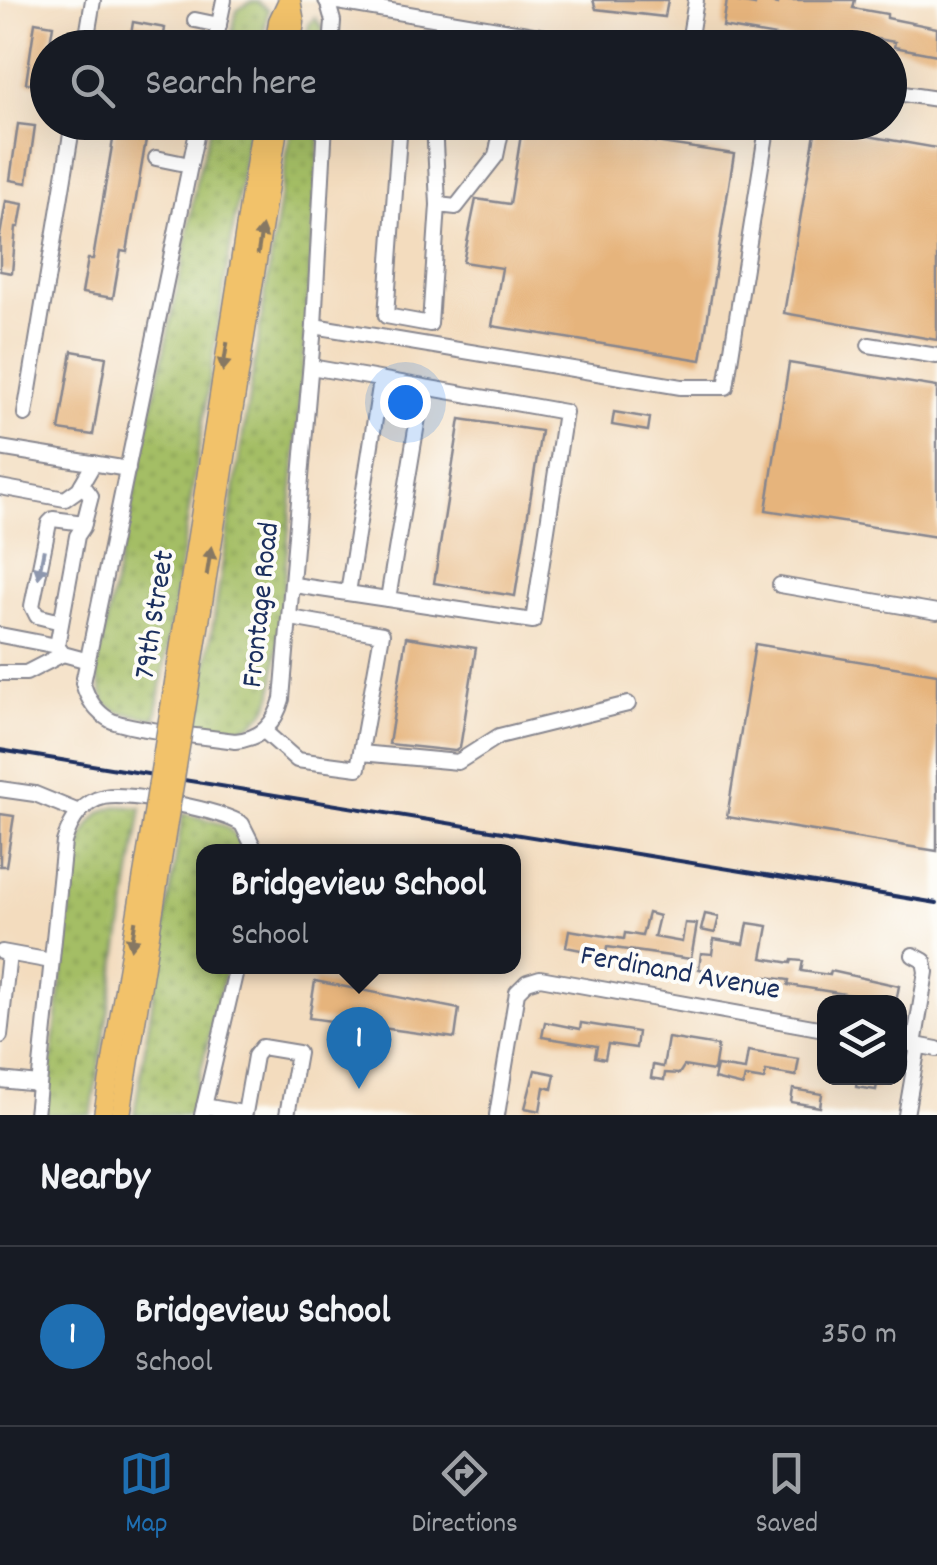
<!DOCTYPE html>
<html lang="en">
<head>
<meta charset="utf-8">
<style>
	body { margin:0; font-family:Dekko,sans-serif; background:#242831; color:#f1f3f6 }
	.controls { position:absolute; right:30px; bottom:30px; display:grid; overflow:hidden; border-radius:20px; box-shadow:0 10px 40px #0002 }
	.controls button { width:90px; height:90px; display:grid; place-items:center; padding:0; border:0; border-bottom:2px solid #363941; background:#171b24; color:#f1f3f6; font:50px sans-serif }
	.you { position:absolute; left:405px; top:402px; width:35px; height:35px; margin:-25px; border:8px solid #fff; border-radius:50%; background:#1a73e8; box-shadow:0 0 0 15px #1a73e833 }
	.badge { display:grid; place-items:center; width:65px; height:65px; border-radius:50%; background:#1f6fb2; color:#fff; font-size:32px; font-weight:700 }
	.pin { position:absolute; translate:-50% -82px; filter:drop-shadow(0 2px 5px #0008) }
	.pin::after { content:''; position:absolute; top:52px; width:35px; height:30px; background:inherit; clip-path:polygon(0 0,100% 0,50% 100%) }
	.popup { position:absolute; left:196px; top:844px; width:325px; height:130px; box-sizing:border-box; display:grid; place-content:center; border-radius:20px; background:#171b24; filter:drop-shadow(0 2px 8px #0005); font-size:32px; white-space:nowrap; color:#9ea1a6 }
	.popup b { font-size:38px; color:#f1f3f6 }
	.popup::after { content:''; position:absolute; left:50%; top:100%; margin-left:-20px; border:20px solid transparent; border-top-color:#171b24 }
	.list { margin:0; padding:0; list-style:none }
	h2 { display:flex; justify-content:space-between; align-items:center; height:130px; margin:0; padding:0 40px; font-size:42px }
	h2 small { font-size:32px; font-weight:400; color:#9ea1a6 }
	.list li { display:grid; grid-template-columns:65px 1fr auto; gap:30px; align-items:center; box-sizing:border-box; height:180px; padding:0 40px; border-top:2px solid #363941 }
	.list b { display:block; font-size:38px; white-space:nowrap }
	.list p { margin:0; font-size:32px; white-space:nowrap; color:#9ea1a6 }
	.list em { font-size:32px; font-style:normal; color:#9ea1a6 }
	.icon { flex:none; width:55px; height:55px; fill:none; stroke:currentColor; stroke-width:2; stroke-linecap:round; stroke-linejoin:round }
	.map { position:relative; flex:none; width:937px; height:1115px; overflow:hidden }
	.search { position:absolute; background:#171b24; box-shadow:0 10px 40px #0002; left:30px; right:30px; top:30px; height:110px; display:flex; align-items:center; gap:25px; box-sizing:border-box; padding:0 35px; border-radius:55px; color:#9ea1a6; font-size:38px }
	.sheet { height:310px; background:#171b24 }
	nav { display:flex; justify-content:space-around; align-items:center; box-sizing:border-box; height:140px; border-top:2px solid #363941; background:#171b24; font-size:28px; color:#9ea1a6 }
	nav a { display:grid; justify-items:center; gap:5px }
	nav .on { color:#1f6fb2 }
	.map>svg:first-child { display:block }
	.grass { fill:url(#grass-dots); stroke:#607662; stroke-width:2.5 }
	.building { fill:#e6b47c }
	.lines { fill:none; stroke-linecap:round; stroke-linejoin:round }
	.minor-casing { stroke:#87868e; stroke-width:18 }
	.major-casing { stroke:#87868e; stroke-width:21 }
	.minor { stroke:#fff; stroke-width:14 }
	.major { stroke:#f2c26a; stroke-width:18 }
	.rail { stroke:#1b2f5e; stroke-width:4 }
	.major-bridge-casing { stroke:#87868e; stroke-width:21; stroke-linecap:butt }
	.major-bridge { stroke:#f2c26a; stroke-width:18 }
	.oneway { fill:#867864 }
	.oneway2 { fill:#8d97ae }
	.labels { text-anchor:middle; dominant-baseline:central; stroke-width:8; stroke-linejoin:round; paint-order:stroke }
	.street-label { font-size:30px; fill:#1b2f5e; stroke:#fdfcf7 }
</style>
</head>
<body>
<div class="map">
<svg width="937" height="1115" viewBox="0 0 937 1115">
	<defs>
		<pattern id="grass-dots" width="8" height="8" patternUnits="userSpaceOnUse" patternTransform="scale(2.5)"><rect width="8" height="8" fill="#a4be65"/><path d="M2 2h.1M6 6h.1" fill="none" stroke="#859b56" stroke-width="1.8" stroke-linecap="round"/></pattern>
	</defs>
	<rect width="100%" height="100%" fill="#fdfcf7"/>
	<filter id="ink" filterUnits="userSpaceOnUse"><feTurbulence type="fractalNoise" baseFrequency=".01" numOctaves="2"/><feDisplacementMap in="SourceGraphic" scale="20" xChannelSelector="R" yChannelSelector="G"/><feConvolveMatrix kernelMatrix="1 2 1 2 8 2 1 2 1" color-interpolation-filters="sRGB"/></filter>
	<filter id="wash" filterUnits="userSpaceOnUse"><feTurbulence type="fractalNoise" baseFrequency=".0048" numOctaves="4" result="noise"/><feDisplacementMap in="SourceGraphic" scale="40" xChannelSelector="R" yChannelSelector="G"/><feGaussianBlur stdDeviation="2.25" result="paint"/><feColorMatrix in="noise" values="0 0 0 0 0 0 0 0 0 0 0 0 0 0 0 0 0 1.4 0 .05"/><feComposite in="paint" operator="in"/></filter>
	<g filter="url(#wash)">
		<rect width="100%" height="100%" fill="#f3dcbe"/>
		<g class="grass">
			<polygon points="251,2 258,2 268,10 262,47 229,47 237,10"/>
			<polygon points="315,18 323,29 324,47 304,48 309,24"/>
			<polygon points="212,122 250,123 156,719 119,712 105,703 96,671 182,267 196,182"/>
			<path d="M292 123H321L295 468 273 694C258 735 234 732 197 727Z"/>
			<path d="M117 806 142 808 91 1115H45L76 861C83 836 89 812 117 806Z"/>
			<path d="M183 814C211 820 233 822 245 851L204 852V966L226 967 190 1115H134Z"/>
		</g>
		<g id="blocks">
			<g class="building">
				<polygon points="593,0 668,0 665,17 596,9"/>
				<polygon points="727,0 755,5 756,0 778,4 779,0 855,0 853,8 887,14 887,18 937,28 937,55 894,47 895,42 858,36 856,48 846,48 723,27"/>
				<polygon points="35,22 53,25 43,86 26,83"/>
				<polygon points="133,22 165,28 162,48 129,48"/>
				<polygon points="116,122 149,122 127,252 121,251 113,298 82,293 88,259 93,259"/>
				<polygon points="523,122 734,154 701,360 492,326 502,268 463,262 476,199 510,204"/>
				<polygon points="18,124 35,126 27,183 10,180"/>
				<polygon points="816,127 937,148 937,340 784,313"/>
				<polygon points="6,201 23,204 19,227 16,227 12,273 0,271 0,236"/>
				<polygon points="72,351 106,357 93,435 59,430"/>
				<polygon points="789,363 937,387 937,537 766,510"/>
				<polygon points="614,412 650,418 648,431 612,425"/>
				<polygon points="460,419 541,431 515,596 434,583"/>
				<polygon points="406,637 476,648 460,748 455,751 389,744"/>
				<polygon points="755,644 937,674 937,851 727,817"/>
				<polygon points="0,814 14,816 6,866 0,866"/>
				<polygon points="648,913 659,916 654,937 682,942 685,923 697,924 691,959 607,947 606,955 566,947 569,930 624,939 625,933 642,936"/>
				<polygon points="705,914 719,917 715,933 701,930"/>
				<polygon points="748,923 768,926 762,958 791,963 792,960 803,961 801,971 830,975 831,971 899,986 896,1002 788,985 789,980 766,977 765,981 699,969 701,953 712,954 714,939 744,944"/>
				<polygon points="315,981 459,1009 455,1038 309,1018"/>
				<polygon points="545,1022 580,1029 581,1023 638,1032 636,1048 608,1044 605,1059 595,1057 597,1046 542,1037"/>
				<polygon points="668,1038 718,1046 714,1071 684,1066 679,1074 665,1073 664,1080 651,1078 653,1065 663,1067"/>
				<polygon points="748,1051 799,1059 796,1076 766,1071 764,1080 745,1077 743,1086 714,1079 717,1066 745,1070"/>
				<polygon points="535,1070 555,1074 552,1089 544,1087 540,1111 525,1108"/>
				<polygon points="857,1078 878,1078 876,1090 856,1087"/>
				<polygon points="793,1089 822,1094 820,1107 791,1102"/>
			</g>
		</g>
	</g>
	<g filter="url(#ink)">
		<use href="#blocks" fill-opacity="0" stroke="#87868e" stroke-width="2.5"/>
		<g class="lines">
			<g class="minor-casing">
				<g id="minor">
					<polyline points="326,0 611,48"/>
					<polyline points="327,0 333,21 331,48"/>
					<polyline points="195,20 219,25"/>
					<polyline points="85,48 93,0"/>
					<polyline points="214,48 224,0"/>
					<polyline points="518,48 521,33"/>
					<polyline points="688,48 696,0"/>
					<polyline points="890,92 937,99"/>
					<polyline points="160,122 197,129"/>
					<path d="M199 122 83 683C87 698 96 712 110 720 130 730 209 737 235 741 261 739 275 724 282 699L314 326 325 122"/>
					<polyline points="400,122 386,316 430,324 438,205 456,207 496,156 503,122"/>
					<polyline points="434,122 438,205"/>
					<polyline points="156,158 190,165"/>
					<polyline points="314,326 681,387 726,387 768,122"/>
					<polyline points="869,345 937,356"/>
					<polyline points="25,414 73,122"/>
					<polyline points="0,448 128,469"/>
					<polyline points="0,487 65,499 79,489 94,463"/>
					<polyline points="294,585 533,621 565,412 311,367"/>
					<polyline points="780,585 937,612"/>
					<polyline points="348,593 381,380"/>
					<polyline points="388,599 423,387"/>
					<polyline points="61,622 37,616 32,606 49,523 53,519 84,523"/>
					<polyline points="0,635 57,646 63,654 85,660"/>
					<polyline points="57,646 77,536 83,527 91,496 82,484"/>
					<polyline points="0,673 26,673 63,654"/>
					<polyline points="264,731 297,760 358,768 382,634 291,618"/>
					<polyline points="361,753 458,762 499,736 628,704"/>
					<polyline points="0,789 35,794 79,812"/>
					<polyline points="2,952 51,961"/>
					<polyline points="913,955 924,961 926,972 914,1045"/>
					<polyline points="0,1036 9,954"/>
					<polyline points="900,1042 937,1049"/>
					<polyline points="0,1080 39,1084"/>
					<polyline points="204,1106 237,1112 236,1115"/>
					<polyline points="245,1113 255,1056 262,1047 298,1053 287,1115"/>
					<path d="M36 1115 64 842C70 822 82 802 104 797 129 792 220 810 242 824L256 852"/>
					<polyline points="202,1115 237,966"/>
					<polyline points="497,1115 517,992 527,982 540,978 824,1029"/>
					<polyline points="906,1115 918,1046"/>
				</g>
			</g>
			<g class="major-casing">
				<g id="major">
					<polyline points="274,48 278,21 288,0"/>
					<polyline points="291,48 295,22 291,0"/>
					<polyline points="173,689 262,122"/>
					<polyline points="189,691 279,122"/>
					<polyline points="103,1115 149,839"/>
					<polyline points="121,1115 165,841"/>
				</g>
			</g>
			<use href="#minor" class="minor"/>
			<use href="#major" class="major"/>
			<polyline class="rail" points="0,750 937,903"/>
			<g class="major-bridge-casing">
				<g id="major-bridge">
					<polyline points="149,839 173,689"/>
					<polyline points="165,841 189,691"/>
				</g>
			</g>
			<use href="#major-bridge" class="major-bridge"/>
		</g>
		<defs><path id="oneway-solid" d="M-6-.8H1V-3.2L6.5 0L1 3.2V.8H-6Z" transform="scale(2.5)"/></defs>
		<g class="oneway">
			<use href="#oneway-solid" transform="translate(260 240) rotate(-81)"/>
			<use href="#oneway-solid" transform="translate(225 357) rotate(99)"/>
			<use href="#oneway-solid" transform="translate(209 561) rotate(-81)"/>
			<use href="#oneway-solid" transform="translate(133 935) rotate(99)"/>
		</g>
		<use class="oneway2" href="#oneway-solid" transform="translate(41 564) rotate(101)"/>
	</g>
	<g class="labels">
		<g class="street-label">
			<text transform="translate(263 605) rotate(-84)">Frontage Road</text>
			<text transform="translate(157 615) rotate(-81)">79th Street</text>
			<text transform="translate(680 975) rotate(10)">Ferdinand Avenue</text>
		</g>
	</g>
</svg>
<div class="controls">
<button><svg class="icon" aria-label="layers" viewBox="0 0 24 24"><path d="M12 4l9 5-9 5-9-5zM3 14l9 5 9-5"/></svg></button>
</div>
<div class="you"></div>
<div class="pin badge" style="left:359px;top:1089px">1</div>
<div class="popup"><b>Bridgeview School</b>School</div>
<div class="search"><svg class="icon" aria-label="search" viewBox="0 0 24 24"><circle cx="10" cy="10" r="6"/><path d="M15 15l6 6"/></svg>Search here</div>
</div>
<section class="sheet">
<h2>Nearby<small></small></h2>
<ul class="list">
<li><span class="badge">1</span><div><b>Bridgeview School</b><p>School</p></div><em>350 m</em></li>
</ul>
</section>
<nav>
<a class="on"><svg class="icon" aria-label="map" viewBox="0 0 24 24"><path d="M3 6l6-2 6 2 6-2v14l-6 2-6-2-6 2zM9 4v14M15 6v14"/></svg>Map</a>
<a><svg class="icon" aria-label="directions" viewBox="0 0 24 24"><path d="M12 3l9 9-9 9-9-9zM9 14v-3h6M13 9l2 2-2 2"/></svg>Directions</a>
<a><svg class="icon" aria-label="saved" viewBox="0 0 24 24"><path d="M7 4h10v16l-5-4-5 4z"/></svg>Saved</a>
</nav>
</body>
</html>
